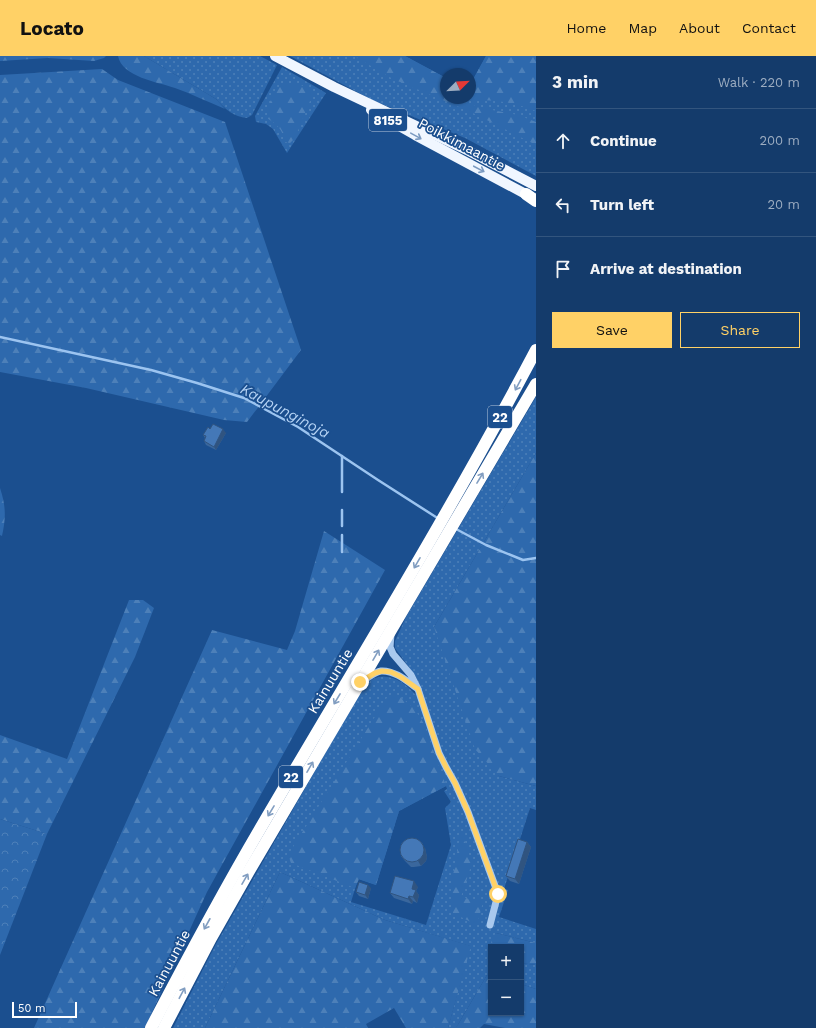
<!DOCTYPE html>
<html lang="en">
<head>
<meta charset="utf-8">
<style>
	body { margin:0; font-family:"Work Sans",sans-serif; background:#1d4271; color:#f1f3f6 }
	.controls { position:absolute; right:12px; bottom:12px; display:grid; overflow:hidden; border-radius:0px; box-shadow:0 1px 3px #0004 }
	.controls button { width:36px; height:36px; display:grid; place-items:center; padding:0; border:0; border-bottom:1px solid #33557e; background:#143b6b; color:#f1f3f6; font:20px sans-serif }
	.compass { position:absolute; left:440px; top:12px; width:36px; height:36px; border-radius:50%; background:#143b6b; box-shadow:0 1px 3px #0004; rotate:66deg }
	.scale { position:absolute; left:12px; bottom:10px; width:65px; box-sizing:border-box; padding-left:4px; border:2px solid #fff; border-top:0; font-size:11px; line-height:14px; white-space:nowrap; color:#fff; -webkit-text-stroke:3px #1b4f8f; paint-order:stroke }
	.stop { position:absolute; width:12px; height:12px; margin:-9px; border:3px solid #ffd166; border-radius:50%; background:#fff }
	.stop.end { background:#ffd166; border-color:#fff; box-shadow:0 1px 4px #0008 }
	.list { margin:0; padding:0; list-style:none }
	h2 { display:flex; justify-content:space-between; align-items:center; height:52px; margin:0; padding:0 16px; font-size:17px }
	h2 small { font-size:13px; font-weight:400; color:#9dadc1 }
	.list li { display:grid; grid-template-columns:26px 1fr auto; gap:12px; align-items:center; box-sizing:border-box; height:64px; padding:0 16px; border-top:1px solid #33557e }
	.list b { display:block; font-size:15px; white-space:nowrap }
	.list em { font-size:13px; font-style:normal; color:#9dadc1 }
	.actions { display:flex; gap:8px; padding:12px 16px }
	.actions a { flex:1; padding:9px 0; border:1px solid #ffd166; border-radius:0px; text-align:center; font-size:14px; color:#ffd166 }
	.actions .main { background:#ffd166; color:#111 }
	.icon { flex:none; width:22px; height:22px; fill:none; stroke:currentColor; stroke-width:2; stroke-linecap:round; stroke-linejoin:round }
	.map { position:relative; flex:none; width:536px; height:972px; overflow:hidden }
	header { display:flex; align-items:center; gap:24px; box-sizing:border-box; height:56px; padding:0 20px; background:#ffd166; color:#111 }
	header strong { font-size:19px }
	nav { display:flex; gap:22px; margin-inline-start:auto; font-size:14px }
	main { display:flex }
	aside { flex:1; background:#143b6b }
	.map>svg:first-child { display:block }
	.grass { fill:url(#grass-dots); fill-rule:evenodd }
	.forest { fill:url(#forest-firs) }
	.park { fill:url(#park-crowns) }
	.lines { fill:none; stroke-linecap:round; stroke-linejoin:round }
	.stream { stroke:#9cc4f0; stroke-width:2.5 }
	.minor { stroke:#a9c9ee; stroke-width:7 }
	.major { stroke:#f0f6ff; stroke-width:10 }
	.highway { stroke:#fff; stroke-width:12 }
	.wall { fill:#3a679d }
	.shaded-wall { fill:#305480 }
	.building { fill:#4478b7; stroke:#305480 }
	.oneway { stroke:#7b9ac1 }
	.oneway2 { stroke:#829ec1 }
	.route { stroke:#ffd166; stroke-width:5 }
	.labels { text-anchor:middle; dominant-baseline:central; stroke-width:3.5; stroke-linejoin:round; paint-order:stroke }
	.shield { fill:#1b4f8f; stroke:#bbcadd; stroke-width:1 }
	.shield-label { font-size:13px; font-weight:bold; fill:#fff }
	.street-label { font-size:14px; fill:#fff; stroke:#1b4f8f }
	.water-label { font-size:15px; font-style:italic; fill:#b5d3f5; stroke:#1b4f8f }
</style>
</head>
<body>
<header>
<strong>Locato</strong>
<nav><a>Home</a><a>Map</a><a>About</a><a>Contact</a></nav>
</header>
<main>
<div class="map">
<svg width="536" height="972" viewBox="0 0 536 972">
	<defs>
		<pattern id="grass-dots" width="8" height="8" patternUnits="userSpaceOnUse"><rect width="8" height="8" fill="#2e69ad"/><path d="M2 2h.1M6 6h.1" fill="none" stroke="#4d80b9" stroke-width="1.8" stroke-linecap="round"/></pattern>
		<pattern id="forest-firs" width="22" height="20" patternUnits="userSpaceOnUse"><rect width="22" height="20" fill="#2e69ad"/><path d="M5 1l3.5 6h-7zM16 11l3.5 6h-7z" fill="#4d80b9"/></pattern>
		<pattern id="park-crowns" width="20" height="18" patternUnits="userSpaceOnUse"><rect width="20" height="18" fill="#2e69ad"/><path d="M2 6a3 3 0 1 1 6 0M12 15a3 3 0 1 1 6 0" fill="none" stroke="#4d80b9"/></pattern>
	</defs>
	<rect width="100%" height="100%" fill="#1b4f8f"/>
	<g class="grass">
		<path d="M144 0H260L277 9 252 59 247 62C234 61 225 53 216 43Z"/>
		<polygon points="290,0 405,0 446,22 446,42 470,42 470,29 486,0 536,0 536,120 465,82 372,44"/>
		<polygon points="282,11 326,37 287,97 273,73 266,68 256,66 255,60"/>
		<path d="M536 341V397L434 571 499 720 536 730V754L530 752 504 833 508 834 499 861 536 873V887L496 877 490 894 491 895V920L487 919 456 972H448L470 890 385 864 280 816 205 972H173L216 888 363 631C366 629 369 625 373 623 388 615 406 627 415 638L421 633 416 621 395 592V585L406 561ZM446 730 447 733 444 735 451 746 445 752 451 789 426 869 351 846 358 823 376 829 399 755Z"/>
		<polygon points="521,907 536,909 536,933 521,928"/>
	</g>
	<g class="forest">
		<polygon points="0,0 106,0 104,2 94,5 48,2 0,5"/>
		<path d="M118 0H144L216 43 225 53C208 46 192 38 175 32 158 26 122 21 118 0Z"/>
		<path d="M354 0H405L446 22V42H470V29L486 0H536V55C512 45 485 42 460 45L487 53 518 59 536 66V89L471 56 393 23Z"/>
		<polygon points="102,13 118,24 225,66 301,294 247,366 224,364 86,332 0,316 0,19"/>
		<path d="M296 27 310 33 312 40 295 82 290 87 285 86C282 73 279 70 267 62 268 52 272 33 283 29 287 27 292 27 296 27Z"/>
		<polygon points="536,397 536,730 499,720 475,693 434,571"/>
		<path d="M0 432C6 450 6 462 2 480L0 479Z"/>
		<polygon points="324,475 385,514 207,836 145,972 34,972 212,574 287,594 295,575"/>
		<polygon points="129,544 143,544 154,552 135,601 47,778 0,763 0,679 67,703"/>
		<polygon points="395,637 414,652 424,668 446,730 399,755 376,829 359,823 355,832 291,807 288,799 388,640"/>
		<polygon points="461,775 472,807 461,841 483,846 477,869 453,857 452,825"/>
		<polygon points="280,816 385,864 471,890 448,972 406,972 394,952 366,968 368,972 205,972"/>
		<polygon points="496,877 536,887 536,909 521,907 521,891 491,891 491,895 490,894 492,882"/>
		<polygon points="487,919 491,920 491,957 521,957 521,928 536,933 536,972 505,972 484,968 480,972 456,972"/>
	</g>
	<polygon class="park" points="0,763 47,778 0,899"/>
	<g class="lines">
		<g class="stream">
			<polyline points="0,281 151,314 197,327 244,342 298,371 378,424 439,463"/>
			<polyline points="342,400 342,436"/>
			<polyline points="342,454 342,470"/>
			<polyline points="456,473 486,489 523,504 536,502"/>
			<polyline points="342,479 342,496"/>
		</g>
		<g class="minor">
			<path d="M364 624C369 621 375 616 381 615 395 614 408 626 418 633L411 619 393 598 390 591 391 578"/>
			<polyline points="418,633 439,697 446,711 455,727 468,756 498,838 490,869"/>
		</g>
		<g class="major">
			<polyline points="275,0 334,31 469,95 536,130"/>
			<polyline points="371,54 415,79 533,142"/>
		</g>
		<g class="highway">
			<polyline points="526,138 536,145"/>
			<path d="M151 972C186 905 222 838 260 773 353 614 450 457 536 294"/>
			<polyline points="164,972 211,882 249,815 536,328"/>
		</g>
	</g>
	<g class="wall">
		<polygon points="226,377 216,394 206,389 204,385 205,382 203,379"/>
		<polygon points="527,786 531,791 519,828 510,825 506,820"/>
		<polygon points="425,792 427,801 426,805 421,810 414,811 411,811 405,805 401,800"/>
		<polygon points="418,831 416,835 419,839 417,847 413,845 412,848 394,842 390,837"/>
		<polygon points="371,832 368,843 359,840 356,836"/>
	</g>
	<g class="shaded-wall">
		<polygon points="223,373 226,377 216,394 214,391"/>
		<polygon points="527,786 531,791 519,828 515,823"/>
		<polygon points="421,787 425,792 427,801 426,805 421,810 418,805"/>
		<polygon points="414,825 418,831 416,835 419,839 417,847 413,841 412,833"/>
		<polygon points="368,829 371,832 368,843 365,839"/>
		<polygon points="409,840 413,845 412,848 408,843"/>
	</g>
	<g class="building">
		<polygon points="213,368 223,373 214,391 204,385 206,380 203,379 208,371 210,373"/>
		<circle cx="412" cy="794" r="12"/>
		<polygon points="518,783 527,786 515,823 506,820"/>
		<polygon points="395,820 414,825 412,833 416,834 413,841 409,840 408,843 390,837"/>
		<polygon points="359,826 368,829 365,839 356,836"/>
	</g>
	<defs><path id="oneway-shaft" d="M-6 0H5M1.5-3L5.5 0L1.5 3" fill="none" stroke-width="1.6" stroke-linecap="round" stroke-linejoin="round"/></defs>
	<g class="oneway">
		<use href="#oneway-shaft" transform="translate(416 80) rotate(29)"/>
		<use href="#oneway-shaft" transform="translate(479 113) rotate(28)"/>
	</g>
	<g class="oneway2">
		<use href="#oneway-shaft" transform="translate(518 329) rotate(118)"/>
		<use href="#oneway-shaft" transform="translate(480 422) rotate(-59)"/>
		<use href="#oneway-shaft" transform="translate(417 507) rotate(120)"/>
		<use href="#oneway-shaft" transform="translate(376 599) rotate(-60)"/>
		<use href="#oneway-shaft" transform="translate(337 643) rotate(121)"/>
		<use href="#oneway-shaft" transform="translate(310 711) rotate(-60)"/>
		<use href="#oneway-shaft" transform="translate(271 755) rotate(121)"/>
		<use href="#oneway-shaft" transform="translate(245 823) rotate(-60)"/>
		<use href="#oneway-shaft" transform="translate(207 868) rotate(119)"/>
		<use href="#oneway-shaft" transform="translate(182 937) rotate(-62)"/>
	</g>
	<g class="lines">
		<polyline class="route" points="360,626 375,617 382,615 391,616 401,621 418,633 439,697 446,711 455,727 468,756 498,838"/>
	</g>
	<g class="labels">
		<g class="shield">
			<rect x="369" y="53" width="38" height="22" rx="3"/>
			<rect x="488" y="350" width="24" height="22" rx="3"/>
			<rect x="279" y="710" width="24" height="22" rx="3"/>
		</g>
		<g class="shield-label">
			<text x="388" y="64">8155</text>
			<text x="500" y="361">22</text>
			<text x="291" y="721">22</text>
		</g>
		<g class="street-label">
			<text transform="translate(462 88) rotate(28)">Poikkimaantie</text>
			<text transform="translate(330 625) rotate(-59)">Kainuuntie</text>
			<text transform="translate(169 907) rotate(-62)">Kainuuntie</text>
		</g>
		<g class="water-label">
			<text transform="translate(285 355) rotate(28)">Kaupunginoja</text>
		</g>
	</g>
</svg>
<div class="controls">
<button>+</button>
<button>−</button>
</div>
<svg class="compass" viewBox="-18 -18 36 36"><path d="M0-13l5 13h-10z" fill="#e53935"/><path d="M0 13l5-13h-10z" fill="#9dadc1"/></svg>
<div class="scale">50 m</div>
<div class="stop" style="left:498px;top:838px"></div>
<div class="stop end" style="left:360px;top:626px"></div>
</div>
<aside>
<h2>3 min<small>Walk · 220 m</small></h2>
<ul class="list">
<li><svg class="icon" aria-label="ahead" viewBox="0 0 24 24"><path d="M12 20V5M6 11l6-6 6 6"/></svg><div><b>Continue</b></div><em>200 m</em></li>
<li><svg class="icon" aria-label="left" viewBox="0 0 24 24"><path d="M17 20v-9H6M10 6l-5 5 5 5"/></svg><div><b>Turn left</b></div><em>20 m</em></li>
<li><svg class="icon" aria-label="arrive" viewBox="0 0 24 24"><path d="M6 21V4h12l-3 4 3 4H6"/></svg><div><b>Arrive at destination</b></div></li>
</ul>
<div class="actions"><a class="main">Save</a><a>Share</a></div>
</aside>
</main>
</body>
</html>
